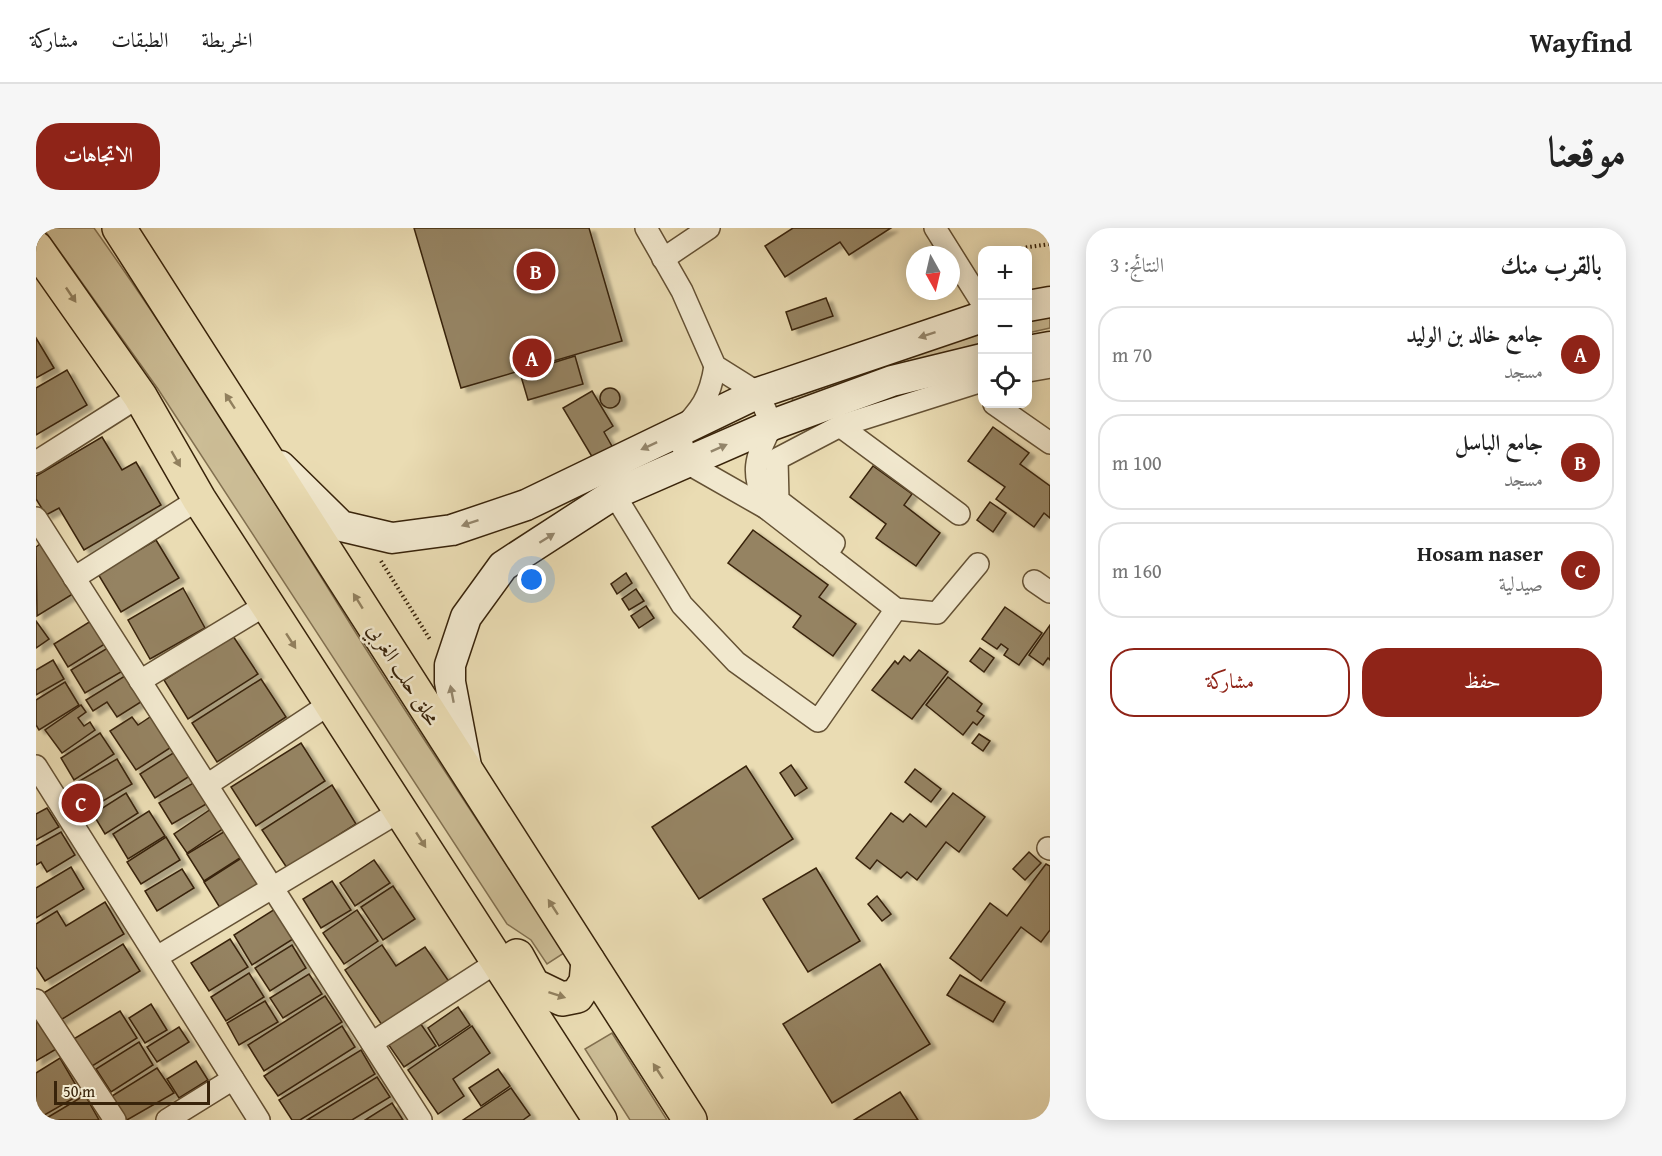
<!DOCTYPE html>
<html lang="ar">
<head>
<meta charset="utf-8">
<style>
	body { margin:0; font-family:"Gentium Book Plus",Amiri,serif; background:#f6f6f6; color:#222; direction:rtl }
	.controls { position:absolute; right:18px; top:18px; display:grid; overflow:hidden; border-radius:12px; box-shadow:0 3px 15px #0003 }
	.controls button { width:54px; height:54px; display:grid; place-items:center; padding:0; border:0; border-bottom:2px solid #e0e0e0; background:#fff; color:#222; font:30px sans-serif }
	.compass { position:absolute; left:870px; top:18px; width:54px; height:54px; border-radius:50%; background:#fff; box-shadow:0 3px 15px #0003; rotate:172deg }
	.scale { position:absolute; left:18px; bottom:15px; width:156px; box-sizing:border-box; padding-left:6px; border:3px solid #38230a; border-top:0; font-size:16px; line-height:21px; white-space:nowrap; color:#38230a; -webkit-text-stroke:4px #f1e8ce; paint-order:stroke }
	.you { position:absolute; left:496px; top:352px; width:21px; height:21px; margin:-15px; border:4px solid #fff; border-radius:50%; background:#1a73e8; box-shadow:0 0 0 9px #1a73e833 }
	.badge { display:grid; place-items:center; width:39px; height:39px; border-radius:50%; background:#8f2418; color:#fff; font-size:20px; font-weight:700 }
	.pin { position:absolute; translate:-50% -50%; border:3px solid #fff; box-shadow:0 2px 6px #0006 }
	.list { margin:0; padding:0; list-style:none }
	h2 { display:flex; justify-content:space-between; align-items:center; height:78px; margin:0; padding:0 24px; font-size:26px }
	h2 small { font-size:20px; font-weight:400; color:#767676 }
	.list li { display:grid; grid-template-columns:39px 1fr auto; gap:18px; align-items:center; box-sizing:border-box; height:96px; margin:0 12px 12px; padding:0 12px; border:2px solid #e0e0e0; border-radius:24px }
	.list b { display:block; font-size:22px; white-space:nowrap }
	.list p { margin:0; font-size:20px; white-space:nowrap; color:#767676 }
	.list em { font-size:20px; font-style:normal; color:#767676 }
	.actions { display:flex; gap:12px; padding:18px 24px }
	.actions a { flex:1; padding:14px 0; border:2px solid #8f2418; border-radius:24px; text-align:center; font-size:21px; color:#8f2418 }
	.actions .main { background:#8f2418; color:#fff }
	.icon { flex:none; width:33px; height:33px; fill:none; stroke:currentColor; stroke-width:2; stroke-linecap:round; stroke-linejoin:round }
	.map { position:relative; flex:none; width:1014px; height:892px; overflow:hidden; direction:ltr; border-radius:24px }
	header { display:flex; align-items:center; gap:36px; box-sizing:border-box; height:84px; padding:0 30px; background:#fff; border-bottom:2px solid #e0e0e0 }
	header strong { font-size:28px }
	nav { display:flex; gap:33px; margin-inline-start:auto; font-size:21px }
	.intro { display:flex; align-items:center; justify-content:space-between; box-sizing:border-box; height:144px; padding:0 36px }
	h1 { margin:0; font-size:42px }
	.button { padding:15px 27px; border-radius:24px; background:#8f2418; color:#fff; font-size:21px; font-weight:700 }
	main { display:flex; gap:36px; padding:0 36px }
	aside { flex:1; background:#fff; border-radius:24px; box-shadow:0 3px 15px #0003 }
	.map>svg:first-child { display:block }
	.green { fill:#ccbd96; stroke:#827050; stroke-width:1.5 }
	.building { fill:#958362; stroke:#38230a; stroke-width:1.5; filter:url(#shadow) }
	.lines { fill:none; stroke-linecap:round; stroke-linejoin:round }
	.street-casing { stroke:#645134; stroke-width:24 }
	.secondary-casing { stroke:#38230a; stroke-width:33 }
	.highway-casing { stroke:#38230a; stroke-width:36 }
	.path { stroke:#38230a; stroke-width:4; stroke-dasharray:1.5 3; stroke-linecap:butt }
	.street { stroke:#f1e8ce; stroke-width:21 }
	.secondary { stroke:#f1e8ce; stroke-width:30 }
	.highway { stroke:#eadcb3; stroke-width:33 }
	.oneway { fill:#91805e }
	.oneway2 { fill:#94866c }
	.labels { text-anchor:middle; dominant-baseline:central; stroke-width:5; stroke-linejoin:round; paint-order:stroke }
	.street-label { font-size:21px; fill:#38230a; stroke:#f1e8ce }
</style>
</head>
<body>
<header>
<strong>Wayfind</strong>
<nav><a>الخريطة</a><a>الطبقات</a><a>مشاركة</a></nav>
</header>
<div class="intro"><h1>موقعنا</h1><a class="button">الاتجاهات</a></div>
<main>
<aside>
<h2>بالقرب منك<small>النتائج: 3</small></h2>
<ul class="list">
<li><span class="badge">A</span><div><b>جامع خالد بن الوليد</b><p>مسجد</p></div><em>70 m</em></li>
<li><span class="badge">B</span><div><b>جامع الباسل</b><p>مسجد</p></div><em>100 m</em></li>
<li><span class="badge">C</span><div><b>Hosam naser</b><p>صيدلية</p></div><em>160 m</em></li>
</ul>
<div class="actions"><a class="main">حفظ</a><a>مشاركة</a></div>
</aside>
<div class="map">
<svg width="1014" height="892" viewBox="0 0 1014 892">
	<defs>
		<filter id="shadow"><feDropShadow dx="6" dy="4" stdDeviation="1.5" flood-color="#0004"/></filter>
	</defs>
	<rect width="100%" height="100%" fill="#eadcb3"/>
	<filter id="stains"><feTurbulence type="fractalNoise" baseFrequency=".00333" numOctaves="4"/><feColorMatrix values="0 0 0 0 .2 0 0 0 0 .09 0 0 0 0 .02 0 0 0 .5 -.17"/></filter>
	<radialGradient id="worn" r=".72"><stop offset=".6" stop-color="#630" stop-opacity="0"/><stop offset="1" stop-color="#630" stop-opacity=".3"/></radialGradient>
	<g class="green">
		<path d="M7 0H58C154 135 240 277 328 418 393 521 462 623 528 725L511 736 495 712 471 696 122 161Z"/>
		<polygon points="1014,87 1014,100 992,105 992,91"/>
		<polygon points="946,104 946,118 760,178 755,169"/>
		<polygon points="576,805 631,892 594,892 549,821"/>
	</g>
	<g class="building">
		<polygon points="378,0 553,0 586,113 425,160"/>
		<polygon points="757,0 855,0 813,27 804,14 749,49 729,18"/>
		<polygon points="790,70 797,88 756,102 750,84"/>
		<polygon points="0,110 18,140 0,150"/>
		<polygon points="539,128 547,156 492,172 484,145"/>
		<polygon points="31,142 51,177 0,207 0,160"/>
		<circle cx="574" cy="170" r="10"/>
		<polygon points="556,163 577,198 568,204 577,220 558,232 527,180"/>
		<polygon points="957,199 993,225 984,236 1014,258 1014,290 1008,285 998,299 960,271 969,259 932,233"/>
		<polygon points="66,209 86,242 100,234 125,277 48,322 23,280 10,287 0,271 0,248"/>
		<polygon points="837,238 876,266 868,277 904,305 880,338 840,310 850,296 814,269"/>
		<polygon points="954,274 970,285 957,304 941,292"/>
		<polygon points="717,302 792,357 783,369 820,396 797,428 757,399 765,388 692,335"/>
		<polygon points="120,312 143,350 85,384 62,346"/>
		<polygon points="8,313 40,364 1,388 0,319"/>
		<polygon points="590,345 596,355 581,366 575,356"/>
		<polygon points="147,360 169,400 114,431 92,392"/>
		<polygon points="600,361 608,373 593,382 586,371"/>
		<polygon points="610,378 618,390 603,400 595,388"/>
		<polygon points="969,379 1006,405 983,437 968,427 972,421 965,416 961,421 946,411"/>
		<polygon points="58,391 72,414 32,439 18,416"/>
		<polygon points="0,393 13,411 0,420"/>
		<polygon points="1014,397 1014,432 1012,430 1007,437 993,427"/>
		<polygon points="197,408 222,446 152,491 128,452"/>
		<polygon points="75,418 90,441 49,465 35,442"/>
		<polygon points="944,420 958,430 948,444 934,433"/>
		<polygon points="883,422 912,444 876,491 836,462 859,433 862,436 868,428 874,433"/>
		<polygon points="17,432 28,451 0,467 0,442"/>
		<polygon points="92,446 108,472 81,489 71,474 57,483 50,472"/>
		<polygon points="912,449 946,476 941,483 948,488 941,497 937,494 927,507 890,477"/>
		<polygon points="225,451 250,489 181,534 156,495"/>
		<polygon points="29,454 43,477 3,502 0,497 0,472"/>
		<polygon points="45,477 50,484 42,490 48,498 54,494 59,502 26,525 9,502"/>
		<polygon points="117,487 137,518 100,542 74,503 96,489 102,497"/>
		<polygon points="64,505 78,526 38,552 25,530"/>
		<polygon points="943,506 954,513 947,523 936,515"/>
		<polygon points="265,515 289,553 220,598 195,559"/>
		<polygon points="142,522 157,546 119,570 104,546"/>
		<polygon points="81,531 96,556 55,580 40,555"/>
		<polygon points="755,537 771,560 759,568 744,545"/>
		<polygon points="710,538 757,611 663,671 616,599"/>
		<polygon points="879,541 905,561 895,574 869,554"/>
		<polygon points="159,554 172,575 136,596 123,575"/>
		<polygon points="296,557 320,596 251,640 226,602"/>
		<polygon points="90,565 102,585 69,606 57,586"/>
		<polygon points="917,565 949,589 923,624 910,614 881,652 871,644 865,650 841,632 834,641 820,630 855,585 867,594 874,586 890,599"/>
		<polygon points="11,580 23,599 0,612 0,586"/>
		<polygon points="175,581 188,600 151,625 138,606"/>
		<polygon points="113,583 129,608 92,631 77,606"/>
		<polygon points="191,602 207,628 168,653 151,626"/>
		<polygon points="25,604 39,627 11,644 5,634 0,637 0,618"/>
		<polygon points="130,609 144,632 105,656 91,634"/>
		<polygon points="993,624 1005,635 989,652 977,641"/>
		<polygon points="207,629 226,659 186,683 168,654"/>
		<polygon points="338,632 354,655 319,678 304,655"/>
		<polygon points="1010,636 1014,638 1014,702 1005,714 985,699 945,753 914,730 954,675 971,688"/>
		<polygon points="35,639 48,661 0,690 0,660"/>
		<polygon points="780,640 824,713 772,744 727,671"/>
		<polygon points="146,641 158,660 121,683 109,663"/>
		<polygon points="296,653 315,682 285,700 267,671"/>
		<polygon points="357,658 379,691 347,712 325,679"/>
		<polygon points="841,668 855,686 846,693 832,676"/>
		<polygon points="69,674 88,706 9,753 0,739 0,696 21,683 30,698"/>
		<polygon points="239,681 257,711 216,737 198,707"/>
		<polygon points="321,682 342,713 308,736 287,705"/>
		<polygon points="194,711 212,739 173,763 155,735"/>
		<polygon points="87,716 104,743 23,793 6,766"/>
		<polygon points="256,717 270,740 234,763 219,740"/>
		<polygon points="346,717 360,738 389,719 414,755 348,800 309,742"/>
		<polygon points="844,736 894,816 796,875 747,796"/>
		<polygon points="213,745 228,769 190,793 175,769"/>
		<polygon points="273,746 286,766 247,790 234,770"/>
		<polygon points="924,747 969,774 957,794 911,767"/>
		<polygon points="289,768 306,794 228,843 212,817"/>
		<polygon points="229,773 242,794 203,817 191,795"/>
		<polygon points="115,776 131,802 109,815 93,790"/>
		<polygon points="422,779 434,797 403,818 392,800"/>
		<polygon points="84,783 101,810 53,840 36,812"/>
		<polygon points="0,786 22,820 0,833"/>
		<polygon points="382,792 400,818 368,839 350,813"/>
		<polygon points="306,798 319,819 242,868 228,848"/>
		<polygon points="436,798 454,825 417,851 428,868 402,886 372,842"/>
		<polygon points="143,799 153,814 121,834 111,819"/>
		<polygon points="103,814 117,837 75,864 60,841"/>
		<polygon points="325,822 339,846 264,892 256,892 243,872"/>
		<polygon points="24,830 45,866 5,889 0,880 0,845"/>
		<polygon points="160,833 172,852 143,870 131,851"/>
		<polygon points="121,840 138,865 91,892 76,868"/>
		<polygon points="462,841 474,858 445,878 433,860"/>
		<polygon points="341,849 354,869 316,892 271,892"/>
		<polygon points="475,860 494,887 487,892 427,892"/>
		<polygon points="864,864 882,892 818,892"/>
		<polygon points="49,867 63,892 10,892 9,891"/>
		<polygon points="356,875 367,892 329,892"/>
	</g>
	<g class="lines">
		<g class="street-casing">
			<g id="street">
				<path d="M610 0 646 63 679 138 722 165 736 197C718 233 715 242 730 280"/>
				<polyline points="899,0 946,75"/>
				<polyline points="627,31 673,0"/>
				<path d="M679 138C674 170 665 182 643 204L651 235 730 280 860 381 901 385 942 336"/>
				<polyline points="992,143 1014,139"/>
				<polyline points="958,176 1014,215"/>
				<polyline points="804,198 923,286"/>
				<polyline points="0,234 104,168"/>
				<polyline points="578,266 646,377 700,434 782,493 860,381"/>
				<polyline points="0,290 385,892"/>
				<polyline points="790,327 798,315 742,272 741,231 804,198 946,153"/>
				<polyline points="38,350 163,271"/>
				<polyline points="998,353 1014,364"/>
				<polyline points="104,453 231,376"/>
				<polyline points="0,538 223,892"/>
				<polyline points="171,557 295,475"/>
				<polyline points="1012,620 1014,621"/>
				<polyline points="121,729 366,582"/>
				<polyline points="0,772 79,892"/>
				<polyline points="336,815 461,734"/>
				<polyline points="131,892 197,851"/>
			</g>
		</g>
		<g class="secondary-casing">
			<g id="secondary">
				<polyline points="992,78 1014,74"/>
				<polyline points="992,123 1014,119"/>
				<polyline points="244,238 305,298 356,310 416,302 490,277 722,165 946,89"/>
				<polyline points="430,538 414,454 414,437 430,389 467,338 578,266 736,197 856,153 946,131"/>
			</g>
		</g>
		<g class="highway-casing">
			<g id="highway">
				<polyline points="83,0 654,892"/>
				<polyline points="0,20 104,168 163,271 564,892"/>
				<polyline points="481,728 497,757 526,771 541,768 550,754 552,733"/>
			</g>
		</g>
		<g class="path">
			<polyline points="972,22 1014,16"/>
			<polyline points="345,333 395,413"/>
		</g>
		<use href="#street" class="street"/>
		<use href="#secondary" class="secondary"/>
		<use href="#highway" class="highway"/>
	</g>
	<defs><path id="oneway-solid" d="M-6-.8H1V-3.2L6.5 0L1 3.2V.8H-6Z" transform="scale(1.5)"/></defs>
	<g class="oneway">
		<use href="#oneway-solid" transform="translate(35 67) rotate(56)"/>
		<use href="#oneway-solid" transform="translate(194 173) rotate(-123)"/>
		<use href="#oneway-solid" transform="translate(140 231) rotate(60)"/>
		<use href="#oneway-solid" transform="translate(322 373) rotate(-122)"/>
		<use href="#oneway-solid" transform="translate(255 413) rotate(57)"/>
		<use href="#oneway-solid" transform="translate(385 612) rotate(57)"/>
		<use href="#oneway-solid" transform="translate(517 679) rotate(-123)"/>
		<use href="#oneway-solid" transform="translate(521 767) rotate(18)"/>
		<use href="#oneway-solid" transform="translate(622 843) rotate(-123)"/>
	</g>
	<g class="oneway2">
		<use href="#oneway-solid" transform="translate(891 107) rotate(162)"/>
		<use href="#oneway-solid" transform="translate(613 218) rotate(155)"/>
		<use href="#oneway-solid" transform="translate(683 220) rotate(-24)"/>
		<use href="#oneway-solid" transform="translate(434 295) rotate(161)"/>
		<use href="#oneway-solid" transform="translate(511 310) rotate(-32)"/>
		<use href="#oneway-solid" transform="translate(416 466) rotate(-101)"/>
	</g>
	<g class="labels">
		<g class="street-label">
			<text transform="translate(368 446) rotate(58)">محلق حلب الغربي</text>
		</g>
	</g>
	<rect width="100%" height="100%" filter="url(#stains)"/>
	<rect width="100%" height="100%" fill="url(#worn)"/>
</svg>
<div class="controls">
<button>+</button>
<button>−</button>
<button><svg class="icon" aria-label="locate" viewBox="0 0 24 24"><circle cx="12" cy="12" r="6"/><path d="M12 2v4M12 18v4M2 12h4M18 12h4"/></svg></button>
</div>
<svg class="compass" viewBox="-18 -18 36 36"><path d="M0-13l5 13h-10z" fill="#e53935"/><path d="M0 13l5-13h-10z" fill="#767676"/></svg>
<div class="scale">50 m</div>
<div class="you"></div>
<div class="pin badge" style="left:496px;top:130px">A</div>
<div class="pin badge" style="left:500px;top:43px">B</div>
<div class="pin badge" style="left:45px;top:575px">C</div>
</div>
</main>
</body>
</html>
